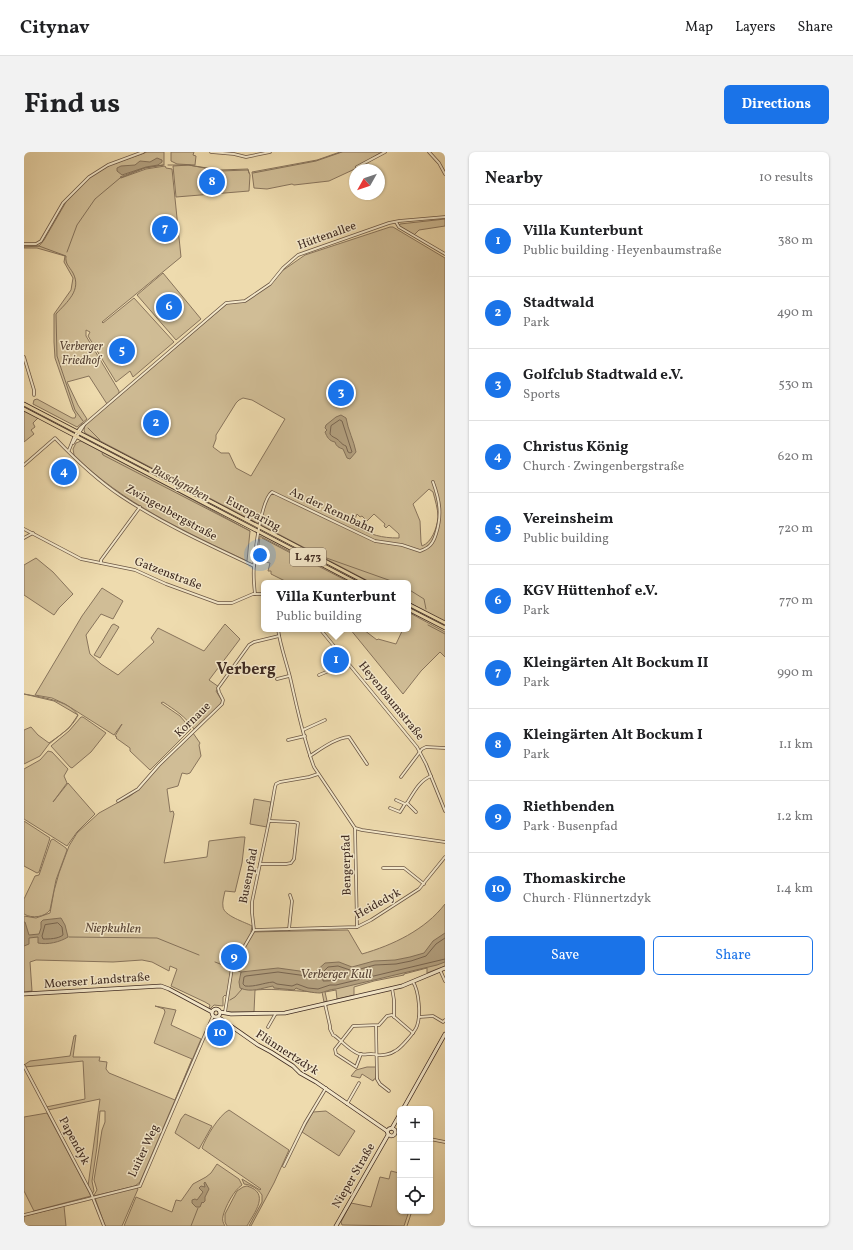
<!DOCTYPE html>
<html lang="en">
<head>
<meta charset="utf-8">
<style>
	body { margin:0; font-family:Vollkorn,serif; background:#f2f2f2; color:#202124 }
	.controls { position:absolute; right:12px; bottom:12px; display:grid; overflow:hidden; border-radius:6px; box-shadow:0 1px 3px #0004 }
	.controls button { width:36px; height:36px; display:grid; place-items:center; padding:0; border:0; border-bottom:1px solid #e0e0e0; background:#fff; color:#202124; font:20px sans-serif }
	.compass { position:absolute; left:325px; top:12px; width:36px; height:36px; border-radius:50%; background:#fff; box-shadow:0 1px 3px #0004; rotate:230deg }
	.you { position:absolute; left:236px; top:403px; width:14px; height:14px; margin:-10px; border:3px solid #fff; border-radius:50%; background:#1a73e8; box-shadow:0 0 0 6px #1a73e833 }
	.badge { display:grid; place-items:center; width:26px; height:26px; border-radius:50%; background:#1a73e8; color:#fff; font-size:13px; font-weight:700 }
	.pin { position:absolute; translate:-50% -50%; border:2px solid #fff; box-shadow:0 1px 4px #0006 }
	.popup { position:absolute; left:237px; top:428px; width:150px; height:52px; box-sizing:border-box; display:grid; place-content:center; border-radius:6px; background:#fff; filter:drop-shadow(0 1px 3px #0005); font-size:13px; white-space:nowrap; color:#757577 }
	.popup b { font-size:15px; color:#202124 }
	.popup::after { content:''; position:absolute; left:50%; top:100%; margin-left:-8px; border:8px solid transparent; border-top-color:#fff }
	.list { margin:0; padding:0; list-style:none }
	h2 { display:flex; justify-content:space-between; align-items:center; height:52px; margin:0; padding:0 16px; font-size:17px }
	h2 small { font-size:13px; font-weight:400; color:#757577 }
	.list li { display:grid; grid-template-columns:26px 1fr auto; gap:12px; align-items:center; box-sizing:border-box; height:72px; padding:0 16px; border-top:1px solid #e0e0e0 }
	.list b { display:block; font-size:15px; white-space:nowrap }
	.list p { margin:0; font-size:13px; white-space:nowrap; color:#757577 }
	.list em { font-size:13px; font-style:normal; color:#757577 }
	.actions { display:flex; gap:8px; padding:12px 16px }
	.actions a { flex:1; padding:9px 0; border:1px solid #1a73e8; border-radius:6px; text-align:center; font-size:14px; color:#1a73e8 }
	.actions .main { background:#1a73e8; color:#fff }
	.icon { flex:none; width:22px; height:22px; fill:none; stroke:currentColor; stroke-width:2; stroke-linecap:round; stroke-linejoin:round }
	.map { position:relative; flex:none; width:421px; height:1074px; overflow:hidden; border-radius:6px }
	header { display:flex; align-items:center; gap:24px; box-sizing:border-box; height:56px; padding:0 20px; background:#fff; border-bottom:1px solid #e0e0e0 }
	header strong { font-size:19px }
	nav { display:flex; gap:22px; margin-inline-start:auto; font-size:14px }
	.intro { display:flex; align-items:center; justify-content:space-between; box-sizing:border-box; height:96px; padding:0 24px }
	h1 { margin:0; font-size:28px }
	.button { padding:10px 18px; border-radius:6px; background:#1a73e8; color:#fff; font-size:14px; font-weight:700 }
	main { display:flex; gap:24px; padding:0 24px }
	aside { flex:1; background:#fff; border-radius:6px; box-shadow:0 1px 3px #0004 }
	.map>svg:first-child { display:block }
	.green { fill:#d0bd96; stroke:#88745c; fill-rule:evenodd }
	.water { fill:#b29f7e; stroke:#847159 }
	.lines { fill:none; stroke-linecap:round; stroke-linejoin:round }
	.shore { stroke:#786550; stroke-width:1 }
	.stream { stroke:#847159; stroke-width:1 }
	.street-casing { stroke:#6b5745; stroke-width:3.5 }
	.secondary-casing { stroke:#3f2b22; stroke-width:4.5 }
	.primary-casing { stroke:#3f2b22; stroke-width:4.5 }
	.street { stroke:#f4e8ca; stroke-width:2 }
	.secondary { stroke:#f4e8ca; stroke-width:3 }
	.primary { stroke:#eedbae; stroke-width:3 }
	.labels { text-anchor:middle; dominant-baseline:central; stroke-width:3; stroke-linejoin:round; paint-order:stroke }
	.shield { fill:#f4e8ca; stroke:#756454; stroke-width:1 }
	.shield-label { font-size:11px; font-weight:bold; fill:#3f2b22 }
	.street-label { font-size:12px; fill:#3f2b22; stroke:#f4e8ca }
	.park-label { font-size:12px; font-style:italic; fill:#5c4839; stroke:#f4e8ca }
	.water-label { font-size:13px; font-style:italic; fill:#5c4839; stroke:#f4e8ca }
	.district-label { font-size:16px; font-weight:bold; fill:#3f2b22; stroke:#f4e8ca }
</style>
</head>
<body>
<header>
<strong>Citynav</strong>
<nav><a>Map</a><a>Layers</a><a>Share</a></nav>
</header>
<div class="intro"><h1>Find us</h1><a class="button">Directions</a></div>
<main>
<div class="map">
<svg width="421" height="1074" viewBox="0 0 421 1074">
	<rect width="100%" height="100%" fill="#eedbae"/>
	<filter id="stains"><feTurbulence type="fractalNoise" baseFrequency=".005" numOctaves="4"/><feColorMatrix values="0 0 0 0 .2 0 0 0 0 .09 0 0 0 0 .02 0 0 0 .5 -.17"/></filter>
	<radialGradient id="worn" r=".72"><stop offset=".6" stop-color="#630" stop-opacity="0"/><stop offset="1" stop-color="#630" stop-opacity=".3"/></radialGradient>
	<g class="green">
		<polygon points="123,0 140,0 140,13 120,16 96,25 97,26 122,17 141,14 142,16 148,17 157,105 78,170 79,171 110,146 150,190 109,225 106,219 92,230 64,184 66,180 62,178 62,184 95,239 95,241 83,252 65,224 43,230 54,253 63,267 53,275 9,252 10,248 13,247 48,266 51,266 52,263 49,258 31,206 30,190 30,162 47,138 49,126 40,110 41,104 13,96 0,96 0,94 15,94 20,88 42,50 66,25 86,13"/>
		<polygon points="147,0 170,0 169,3 172,4 171,13 153,12 147,9"/>
		<polygon points="316,0 358,0 333,15 333,16 305,29 270,33 268,32 243,37 230,36 228,20 293,8"/>
		<polygon points="165,13 196,19 224,18 226,23 225,39 152,45 149,14"/>
		<polygon points="421,67 421,74 395,78 390,83 375,74 376,72"/>
		<path d="M366 75H369L421 106V470L384 450V431H348L61 281 60 278 61 273 204 151 220 150 247 132 258 119 281 103ZM219 246 228 248 261 267 227 324 212 316 205 301H197L189 295 192 287V283L212 251 215 248ZM405 337 409 340C411 348 414 357 414 365 413 376 408 390 398 394L397 390 396 369 389 352ZM333 362 336 365 338 364 343 369 350 362 361 372 360 374 362 376 365 373 375 382V386C357 386 347 383 331 374L333 369 331 367Z"/>
		<polygon points="139,121 177,167 152,188 113,143"/>
		<polygon points="0,259 14,266 9,271 11,275 7,278 10,282 0,290"/>
		<path d="M57 289 149 337 226 379 223 409C162 380 98 351 50 303L49 297 52 291Z"/>
		<polygon points="236,384 327,431 265,431 247,422 247,419 244,419 246,411 233,408"/>
		<polygon points="12,406 29,420 49,442 35,456 30,463 0,443 0,413"/>
		<path d="M78 436 99 449 89 467 77 462 62 483 65 498 66 502 77 512 94 523 130 490 127 486 134 476 180 499 201 472 216 487 185 528 195 535 192 539 198 549 196 553 170 577C162 565 151 558 139 550L137 551 156 564 167 577 126 618 106 599V596L92 586 93 585 91 584 98 572 90 583 41 552 28 546 11 543 58 464Z"/>
		<polygon points="384,460 421,480 421,505 416,500 397,519 379,542 326,477 340,477 340,478 353,488 354,487 372,492 379,477 384,477"/>
		<polygon points="90,472 95,475 76,506 70,503 88,473"/>
		<path d="M0 542C16 545 44 548 54 563L45 576 25 592 16 604 0 612V578L7 575 14 583 25 591C35 584 49 575 54 563L30 549Z"/>
		<polygon points="57,565 59,565 82,581 67,600 48,616 46,615 27,594 45,579"/>
		<path d="M169 581 176 591 175 593 177 604 166 621 163 622 158 621 154 634 143 637 146 659V660L149 659 150 662 140 711 183 705 185 689 217 685H221L218 711 211 740 201 739C200 744 198 750 199 755 200 764 221 770 228 774L227 780 324 778 338 802C369 793 401 778 421 752V814L403 821V816L380 822V823L350 829 330 835V843L313 847 312 838 301 840 303 849 300 850 298 840C275 840 252 836 231 838L230 860H202L204 837 202 844 201 843 199 845V854L190 853 186 857 185 856 186 853 181 850 147 834 153 817 146 814 145 819 128 810 118 808 89 810 12 808 6 810 8 839 0 840V764L12 766 26 761 30 739 35 721 45 694 53 681 75 661 106 644 114 638 143 606Z"/>
		<polygon points="24,599 28,600 44,617 40,624 43,631 29,650 44,631 71,662 53,680 43,694 0,667 0,617 16,608"/>
		<polygon points="230,647 247,650 243,675 226,672"/>
		<polygon points="0,669 26,686 15,720 13,721 0,714"/>
		<path d="M29 687 42 696 43 698 32 728 26 758C21 765 8 767 0 762V747L11 724 15 723 27 688Z"/>
		<polygon points="131,854 152,858 147,873 177,887 151,948 168,907 130,891 141,860 140,857"/>
		<polygon points="52,883 49,905 76,905 75,909 83,910 82,917 85,921 151,948 116,1030 111,1034 70,1044 70,1043 73,1038 70,1028 78,978 81,970 81,959 76,959 73,995 68,1029 70,1039 68,1042 64,1034 76,947 24,958 22,955 61,947 59,909 1,915 0,913 6,909 46,904 50,884"/>
		<polygon points="343,915 352,915 352,927 350,927 349,929 338,922 336,926 327,924 332,918"/>
		<path d="M205 958 265 998 250 1031 227 1074H225L238 1050V1043C234 1037 228 1033 220 1032L218 1027 236 1038 237 1037 179 997 178 996C182 985 195 963 205 958Z"/>
		<polygon points="302,959 331,979 315,1004 278,980 289,960"/>
		<polygon points="23,961 67,1044 10,1059 0,1039 0,965"/>
		<polygon points="161,962 188,974 175,997 151,981 157,967"/>
		<path d="M193 1012 215 1027 218 1033C210 1038 201 1055 199 1064 198 1068 199 1071 201 1074H100L112 1045 148 1060 152 1048 157 1049 169 1032 182 1025 187 1021Z"/>
		<polygon points="376,1016 376,1059 385,1059 380,1074 318,1073 317,1070 327,1051 347,1055 356,1025 365,1027 367,1019 375,1021"/>
		<path d="M223 1034C247 1041 230 1061 223 1074H203L201 1070V1062L213 1039 219 1035Z"/>
		<polygon points="112,1035 114,1037 98,1074 81,1074 71,1046"/>
		<polygon points="40,1054 42,1074 0,1074 0,1064"/>
	</g>
	<g class="water">
		<polygon points="133,6 138,8 138,10 134,13 122,15 98,23 93,19 93,16 97,14 111,13 116,9 126,10"/>
		<path d="M317 263 322 266C324 278 330 289 332 300L326 307 323 306 319 297C315 296 312 294 311 290 305 289 303 285 301 280L303 278 301 276 302 273 312 265Z"/>
		<path d="M37 766 41 773 44 785C36 790 24 793 14 791V785L5 786V792L0 794V770H1L5 783 15 782 17 776V770L19 768Z"/>
		<path d="M421 781V810L413 813 312 837C306 837 301 840 296 841 290 841 278 839 272 836L270 838 250 836 249 834C238 836 227 841 216 836L215 830 217 820 254 816 290 821 301 811 315 810 328 815 350 809 371 808 386 805 400 801 409 789Z"/>
		<polygon points="181,1030 185,1037 181,1045 181,1049 179,1051 178,1050 176,1055 172,1055 168,1051 168,1048 171,1047 173,1048 179,1040 175,1036 177,1034 181,1035 180,1031"/>
	</g>
	<g class="lines">
		<g class="shore">
			<path d="M316 268 318 269 327 297 328 300 326 301 324 300 322 294C317 292 317 290 313 287 310 285 308 285 306 282L307 274Z"/>
			<path d="M34 771 38 775 39 783C34 787 25 787 19 787L18 784 21 773Z"/>
			<path d="M421 786 412 792 402 804 387 809 372 812 351 813 329 819 314 814 304 815 295 824 290 825 254 820 222 824 220 825 219 832 221 834C231 835 239 831 249 830L253 832 268 834 273 832 284 836 294 837 306 833H312L421 807"/>
			<path d="M306 819H313L322 822V824C316 828 307 829 299 829V826Z"/>
		</g>
		<g class="stream">
			<polyline points="144,13 164,13 196,18 224,17 225,21"/>
			<polyline points="229,21 292,9 318,0"/>
			<path d="M0 95 15 94 42 104C41 112 45 114 49 121 58 138 43 150 32 162L33 204 51 258 59 269"/>
			<polyline points="43,100 53,73 71,47 96,26 121,16 139,13"/>
			<polyline points="64,276 76,288"/>
			<polyline points="78,301 79,303 226,379"/>
			<polyline points="238,386 282,409"/>
			<polyline points="294,403 373,431"/>
			<polyline points="384,437 400,447 402,457"/>
			<polyline points="404,473 421,482"/>
			<polyline points="45,785 133,786 175,803"/>
			<polyline points="191,810 217,820"/>
			<polyline points="206,848 211,845 218,837"/>
			<polyline points="167,1074 174,1056"/>
			<polyline points="383,1074 388,1059"/>
		</g>
		<g class="street-casing">
			<g id="street">
				<polyline points="187,0 210,2 222,5 246,0"/>
				<polyline points="405,0 415,11 421,22"/>
				<polyline points="333,15 361,0"/>
				<polyline points="372,70 375,75 421,102"/>
				<polyline points="0,92 12,92 17,89 39,51 65,25 84,13 119,0"/>
				<polyline points="0,205 10,238 10,243"/>
				<polyline points="49,291 60,273"/>
				<path d="M45 298C49 289 51 278 61 272L202 151 221 149 246 132 259 116 274 103 365 71 375 69 421 65"/>
				<path d="M0 313 31 286C51 307 73 328 97 344 139 372 185 393 230 414"/>
				<polyline points="0,377 57,407 111,418 142,432 194,451 208,451 229,442 240,442"/>
				<polyline points="0,386 9,381"/>
				<polyline points="77,411 77,408 116,355"/>
				<path d="M231 442C230 433 229 423 230 414 231 399 237 348 248 340L351 389 378 393 396 399C405 396 409 392 412 382 418 363 416 349 409 330"/>
				<path d="M254 477C256 493 262 509 266 525 273 555 279 586 290 615L331 676 338 678 421 690"/>
				<polyline points="296,477 393,595 402,612 421,659"/>
				<polyline points="295,523 324,511"/>
				<polyline points="253,527 265,524"/>
				<polyline points="279,578 301,568"/>
				<polyline points="264,588 281,584"/>
				<path d="M286 604C297 597 311 586 325 585L343 612"/>
				<polyline points="377,625 398,597 402,595 421,596"/>
				<polyline points="372,648 381,652"/>
				<polyline points="94,649 114,637 135,613 198,552 199,548 195,540 194,536 225,493 230,490 255,484"/>
				<polyline points="366,656 376,660 381,652 383,651"/>
				<path d="M392 660 383 651C390 640 395 629 407 624"/>
				<polyline points="331,676 333,775"/>
				<polyline points="236,712 262,712 267,711 270,707 274,671 270,670 246,669"/>
				<polyline points="359,716 380,716 400,732"/>
				<polyline points="265,777 268,749 266,743"/>
				<polyline points="230,778 333,775 347,768 395,737 421,705"/>
				<polyline points="416,818 421,829"/>
				<polyline points="368,836 370,848 370,865"/>
				<path d="M301 852 306 874V877L309 883 311 884C319 890 325 898 335 902 340 903 343 902 347 902 352 902 349 902 353 903 358 904 367 902 371 899 376 897 391 880 393 874 397 863 395 839 389 830"/>
				<polyline points="201,860 208,816 230,778 228,761 228,750 245,669 251,635 252,632 256,630 285,625 294,622"/>
				<polyline points="395,865 409,864 419,870 421,868"/>
				<polyline points="352,874 353,927 356,932 365,939"/>
				<polyline points="244,875 252,861"/>
				<polyline points="337,902 332,915 312,902 311,897 329,874 355,873 363,864 368,863 389,881"/>
				<polyline points="0,914 67,1041 80,1074"/>
				<polyline points="323,952 335,931"/>
				<polyline points="406,987 421,990"/>
				<polyline points="260,1014 281,971 302,936"/>
				<polyline points="0,1063 116,1034 189,864"/>
			</g>
		</g>
		<g class="secondary-casing">
			<g id="secondary">
				<polyline points="0,842 137,834 145,837 188,860"/>
				<circle cx="192" cy="861" r="4"/>
				<polyline points="196,860 207,862 261,861 378,834 421,816"/>
				<polyline points="194,865 234,893 247,900 269,914 276,921 292,930 363,979"/>
				<polyline points="379,957 421,882"/>
				<path d="M368 976 371 978C372 982 370 984 367 984L364 982 363 979 365 977 368 976 376 962"/>
				<polyline points="312,1074 364,983"/>
			</g>
		</g>
		<g class="primary-casing">
			<g id="primary">
				<polyline points="0,252 343,431"/>
				<polyline points="0,257 333,431"/>
				<polyline points="384,452 421,471"/>
				<polyline points="384,457 421,476"/>
			</g>
		</g>
		<use href="#street" class="street"/>
		<use href="#secondary" class="secondary"/>
		<use href="#primary" class="primary"/>
	</g>
	<g class="labels">
		<rect class="shield" x="266" y="396" width="36" height="18" rx="3"/>
		<g class="shield-label">
			<text x="284" y="405">L 473</text>
		</g>
		<g class="street-label">
			<text transform="translate(303 84) rotate(-20)">Hüttenallee</text>
			<text transform="translate(308 359) rotate(25)">An der Rennbahn</text>
			<text transform="translate(147 361) rotate(29)">Zwingenbergstraße</text>
			<text transform="translate(229 362) rotate(28)">Europaring</text>
			<text transform="translate(144 422) rotate(21)">Gatzenstraße</text>
			<text transform="translate(367 549) rotate(51)">Heyenbaumstraße</text>
			<text transform="translate(169 568) rotate(-44)">Kornaue</text>
			<text transform="translate(323 713) rotate(-91)">Bengerpfad</text>
			<text transform="translate(225 724) rotate(-79)">Busenpfad</text>
			<text transform="translate(354 752) rotate(-29)">Heidedyk</text>
			<text transform="translate(73 829) rotate(-4)">Moerser Landstraße</text>
			<text transform="translate(263 901) rotate(33)">Flünnertzdyk</text>
			<text transform="translate(50 989) rotate(62)">Papendyk</text>
			<text transform="translate(120 999) rotate(-65)">Luiter Weg</text>
			<text transform="translate(330 1024) rotate(-60)">Nieper Straße</text>
		</g>
		<g class="park-label">
			<text x="57" y="195">Verberger<tspan x="57" dy="14">Friedhof</tspan></text>
		</g>
		<g class="water-label">
			<text transform="translate(156 332) rotate(28)">Buschgraben</text>
			<text transform="translate(89 777) rotate(1)">Niepkuhlen</text>
			<text x="312" y="823">Verberger Kull</text>
		</g>
		<g class="district-label">
			<text x="222" y="518">Verberg</text>
		</g>
	</g>
	<rect width="100%" height="100%" filter="url(#stains)"/>
	<rect width="100%" height="100%" fill="url(#worn)"/>
</svg>
<div class="controls">
<button>+</button>
<button>−</button>
<button><svg class="icon" aria-label="locate" viewBox="0 0 24 24"><circle cx="12" cy="12" r="6"/><path d="M12 2v4M12 18v4M2 12h4M18 12h4"/></svg></button>
</div>
<svg class="compass" viewBox="-18 -18 36 36"><path d="M0-13l5 13h-10z" fill="#e53935"/><path d="M0 13l5-13h-10z" fill="#757577"/></svg>
<div class="you"></div>
<div class="pin badge" style="left:312px;top:508px">1</div>
<div class="popup"><b>Villa Kunterbunt</b>Public building</div>
<div class="pin badge" style="left:132px;top:271px">2</div>
<div class="pin badge" style="left:317px;top:241px">3</div>
<div class="pin badge" style="left:40px;top:320px">4</div>
<div class="pin badge" style="left:98px;top:199px">5</div>
<div class="pin badge" style="left:145px;top:155px">6</div>
<div class="pin badge" style="left:141px;top:77px">7</div>
<div class="pin badge" style="left:188px;top:30px">8</div>
<div class="pin badge" style="left:210px;top:805px">9</div>
<div class="pin badge" style="left:196px;top:881px">10</div>
</div>
<aside>
<h2>Nearby<small>10 results</small></h2>
<ul class="list">
<li><span class="badge">1</span><div><b>Villa Kunterbunt</b><p>Public building · Heyenbaumstraße</p></div><em>380 m</em></li>
<li><span class="badge">2</span><div><b>Stadtwald</b><p>Park</p></div><em>490 m</em></li>
<li><span class="badge">3</span><div><b>Golfclub Stadtwald e.V.</b><p>Sports</p></div><em>530 m</em></li>
<li><span class="badge">4</span><div><b>Christus König</b><p>Church · Zwingenbergstraße</p></div><em>620 m</em></li>
<li><span class="badge">5</span><div><b>Vereinsheim</b><p>Public building</p></div><em>720 m</em></li>
<li><span class="badge">6</span><div><b>KGV Hüttenhof e.V.</b><p>Park</p></div><em>770 m</em></li>
<li><span class="badge">7</span><div><b>Kleingärten Alt Bockum II</b><p>Park</p></div><em>990 m</em></li>
<li><span class="badge">8</span><div><b>Kleingärten Alt Bockum I</b><p>Park</p></div><em>1.1 km</em></li>
<li><span class="badge">9</span><div><b>Riethbenden</b><p>Park · Busenpfad</p></div><em>1.2 km</em></li>
<li><span class="badge">10</span><div><b>Thomaskirche</b><p>Church · Flünnertzdyk</p></div><em>1.4 km</em></li>
</ul>
<div class="actions"><a class="main">Save</a><a>Share</a></div>
</aside>
</main>
</body>
</html>
